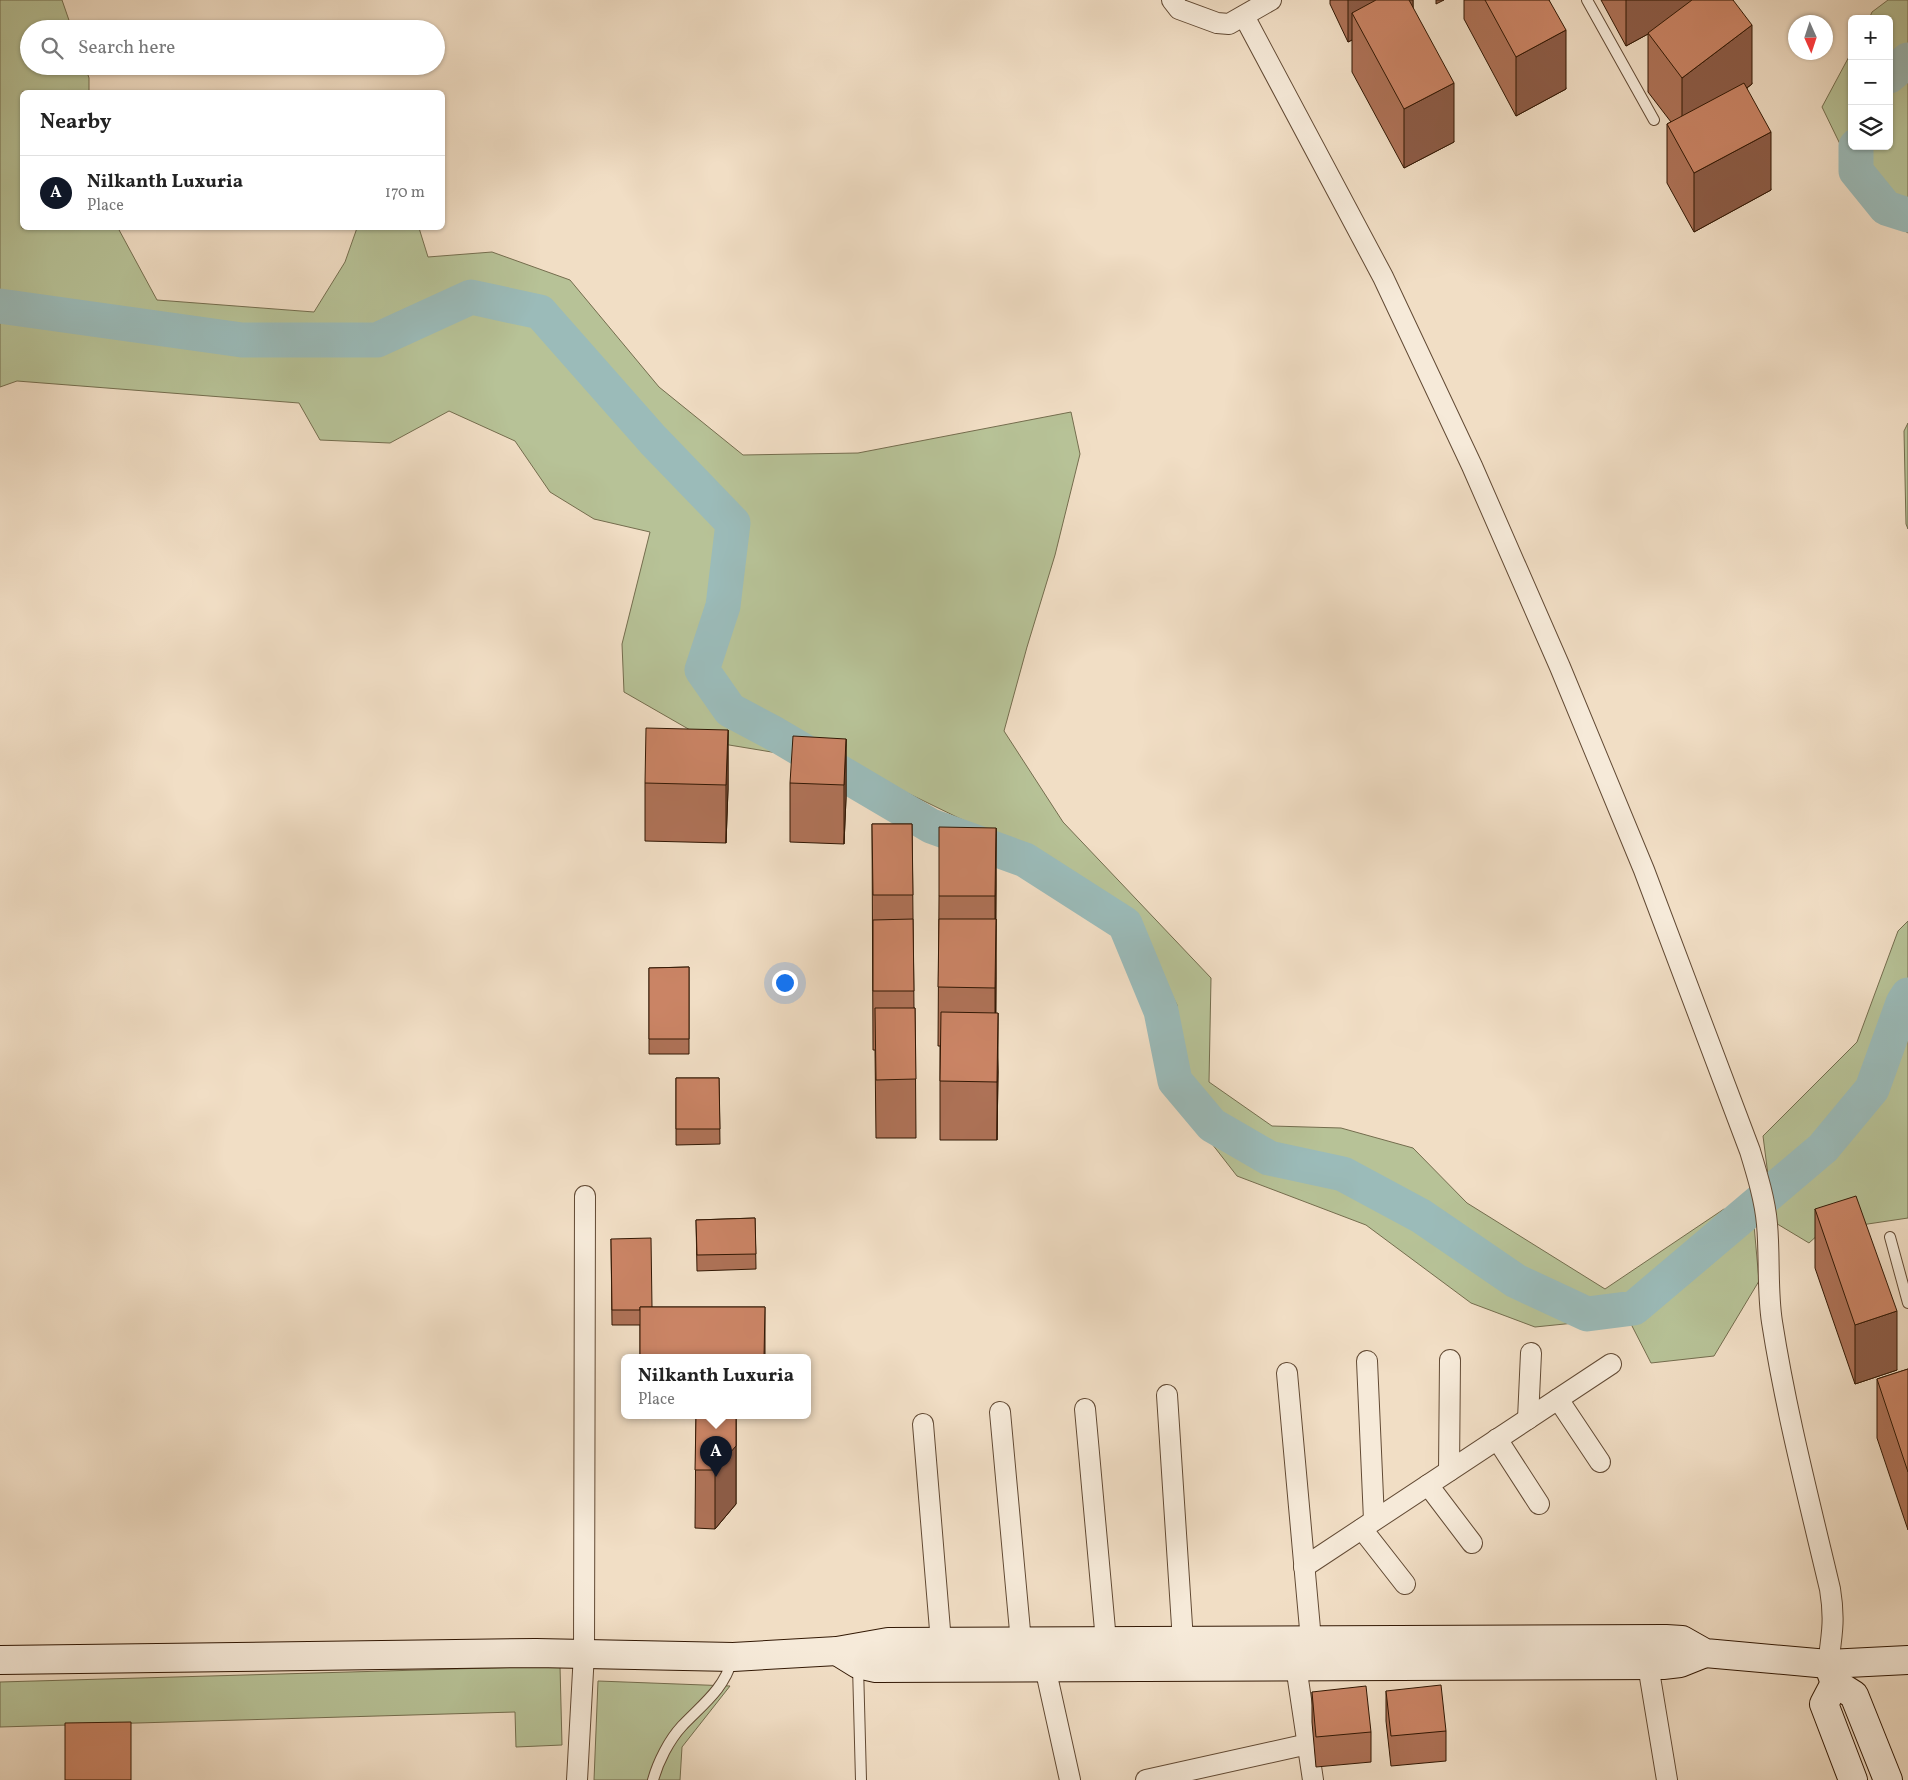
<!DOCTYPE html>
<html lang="en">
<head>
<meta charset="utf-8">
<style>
	body { margin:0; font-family:Vollkorn,serif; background:#f2f2f2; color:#222 }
	.controls { position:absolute; right:15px; top:15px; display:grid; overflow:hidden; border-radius:8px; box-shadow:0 1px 4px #0004 }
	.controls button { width:45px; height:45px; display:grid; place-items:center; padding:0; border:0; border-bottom:1px solid #e0e0e0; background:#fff; color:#222; font:25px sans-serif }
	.compass { position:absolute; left:1788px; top:15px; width:45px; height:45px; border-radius:50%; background:#fff; box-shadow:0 1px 4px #0004; rotate:177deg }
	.you { position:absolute; left:784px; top:982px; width:18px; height:18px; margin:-12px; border:4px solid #fff; border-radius:50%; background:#1a73e8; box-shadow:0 0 0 8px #1a73e833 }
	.badge { display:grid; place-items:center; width:32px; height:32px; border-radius:50%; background:#111827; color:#fff; font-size:16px; font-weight:700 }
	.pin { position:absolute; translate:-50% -41px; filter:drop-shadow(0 1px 2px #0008) }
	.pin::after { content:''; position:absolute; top:26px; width:18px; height:15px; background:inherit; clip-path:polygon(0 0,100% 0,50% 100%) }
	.popup { position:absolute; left:621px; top:1354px; width:190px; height:65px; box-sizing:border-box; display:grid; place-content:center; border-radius:8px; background:#fff; filter:drop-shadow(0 1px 4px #0005); font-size:16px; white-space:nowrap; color:#767676 }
	.popup b { font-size:19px; color:#222 }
	.popup::after { content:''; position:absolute; left:50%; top:100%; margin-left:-10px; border:10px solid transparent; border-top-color:#fff }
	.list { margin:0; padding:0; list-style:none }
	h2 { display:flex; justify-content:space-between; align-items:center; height:65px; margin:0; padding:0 20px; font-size:21px }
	h2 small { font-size:16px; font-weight:400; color:#767676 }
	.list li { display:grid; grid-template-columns:32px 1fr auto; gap:15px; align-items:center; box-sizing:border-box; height:75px; padding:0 20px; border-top:1px solid #e0e0e0 }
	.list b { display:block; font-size:19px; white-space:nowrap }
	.list p { margin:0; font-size:16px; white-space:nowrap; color:#767676 }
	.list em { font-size:16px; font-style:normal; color:#767676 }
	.icon { flex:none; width:28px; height:28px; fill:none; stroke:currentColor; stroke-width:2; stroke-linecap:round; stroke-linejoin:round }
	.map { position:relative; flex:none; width:1908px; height:1780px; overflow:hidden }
	.search { position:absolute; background:#fff; box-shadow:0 1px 4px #0004; left:20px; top:20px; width:425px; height:55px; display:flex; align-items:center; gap:12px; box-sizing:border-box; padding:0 18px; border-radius:28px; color:#767676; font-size:19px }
	.panel { position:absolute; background:#fff; box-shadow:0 1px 4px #0004; left:20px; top:90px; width:425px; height:140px; border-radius:8px }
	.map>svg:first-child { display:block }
	.green { fill:#b7c297; stroke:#746d4e }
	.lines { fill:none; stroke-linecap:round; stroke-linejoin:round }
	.river { stroke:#9bbbb9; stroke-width:35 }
	.lane-casing { stroke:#624a34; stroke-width:12 }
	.street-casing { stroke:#624a34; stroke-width:22 }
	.secondary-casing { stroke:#321804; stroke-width:30 }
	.lane { stroke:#f6ead9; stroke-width:10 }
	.street { stroke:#f6ead9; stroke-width:20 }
	.secondary { stroke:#f6ead9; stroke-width:28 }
	.wall { fill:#ae7257; stroke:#321804 }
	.shaded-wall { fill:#8d5c47; stroke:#321804 }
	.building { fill:#ca8465; stroke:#321804 }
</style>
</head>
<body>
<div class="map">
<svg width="1908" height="1780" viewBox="0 0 1908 1780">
	<rect width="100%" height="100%" fill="#f1dec5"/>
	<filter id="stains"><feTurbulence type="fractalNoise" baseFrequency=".004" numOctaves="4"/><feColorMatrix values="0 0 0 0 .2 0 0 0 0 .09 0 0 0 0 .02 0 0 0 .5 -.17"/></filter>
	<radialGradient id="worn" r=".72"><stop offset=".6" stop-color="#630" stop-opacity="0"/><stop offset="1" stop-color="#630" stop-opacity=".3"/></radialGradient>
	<g class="green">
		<polygon points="0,0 62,0 72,29 29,29 29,66 85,66 89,78 89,92 22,92 22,228 118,228 157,300 314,312 345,262 357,228 419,228 428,257 492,252 570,280 659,387 743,455 858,453 1071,412 1080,454 1055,555 1027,647 1004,731 1063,822 1211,978 1209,1082 1272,1126 1341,1128 1413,1148 1467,1203 1605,1289 1724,1209 1754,1225 1759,1281 1714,1356 1651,1363 1631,1324 1614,1319 1535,1327 1471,1303 1366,1225 1237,1176 1174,1095 1177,1005 1133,920 1075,881 967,822 850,765 711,742 624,692 622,644 650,532 594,519 550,492 515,441 449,411 390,443 320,440 299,403 17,381 0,387"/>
		<polygon points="1888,0 1908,0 1908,233 1872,210 1822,107 1852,51 1852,146 1889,146 1889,19 1869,19 1872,12"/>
		<polygon points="1908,423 1908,529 1906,524 1904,431"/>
		<polygon points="1908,921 1908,1218 1861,1225 1853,1203 1809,1243 1774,1222 1763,1136 1857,1042 1898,931"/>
		<polygon points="560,1666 562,1745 516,1747 515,1712 0,1727 0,1682"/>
		<polygon points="598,1681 730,1686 682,1747 680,1780 594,1780"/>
	</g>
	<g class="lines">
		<g class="river">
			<polyline points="1889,76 1908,60"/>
			<polyline points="1856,146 1856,171 1886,208 1908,215"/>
			<polyline points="0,306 242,340 377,340 471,297 540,312 653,440 733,523 723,606 702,670 730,710 775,734 931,826 1025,860 1125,924 1161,1011 1175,1081 1212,1125 1269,1158 1343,1174 1421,1216 1516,1281 1587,1314 1634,1308 1823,1148 1872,1089 1903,1003 1908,995"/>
		</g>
		<g class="lane-casing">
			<g id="lane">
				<polyline points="1587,0 1654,120"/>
				<polyline points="1890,1237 1908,1303"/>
				<polyline points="858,1666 861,1780"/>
				<path d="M653 1780C658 1762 669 1740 682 1726 703 1704 724 1689 732 1660"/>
			</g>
		</g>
		<g class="street-casing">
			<g id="street">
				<polyline points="1172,0 1179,9 1217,23 1229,24 1271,0"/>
				<path d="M1244 16 1383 277 1472 466 1560 667 1644 870 1750 1151C1757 1174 1765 1200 1767 1224 1770 1257 1767 1290 1772 1322 1786 1412 1809 1500 1830 1589 1835 1619 1832 1634 1828 1664"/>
				<polyline points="1367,1361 1374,1520"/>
				<polyline points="1287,1373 1311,1640"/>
				<polyline points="1167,1395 1183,1641"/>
				<polyline points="1558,1399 1600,1462"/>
				<polyline points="1085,1409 1106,1641"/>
				<polyline points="1000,1412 1021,1642"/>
				<polyline points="1528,1419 1531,1353"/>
				<polyline points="923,1424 941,1642"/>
				<polyline points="1497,1439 1539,1504"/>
				<polyline points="1449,1471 1450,1360"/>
				<polyline points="1428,1485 1472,1543"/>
				<polyline points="1362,1529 1405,1584"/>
				<polyline points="1304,1567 1611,1364"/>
				<polyline points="1648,1665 1667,1780"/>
				<polyline points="1296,1666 1313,1780"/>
				<polyline points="1045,1667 1070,1780"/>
				<polyline points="577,1780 584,1653 585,1196"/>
				<polyline points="1146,1780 1308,1744"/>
			</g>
		</g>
		<g class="secondary-casing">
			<g id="secondary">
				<polyline points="837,1651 858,1664 876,1668 1663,1665 1680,1663 1705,1653"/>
				<polyline points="0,1660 536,1653 733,1657 837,1651 888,1642 1666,1639 1682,1640 1705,1653 1828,1664 1908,1660"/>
				<polyline points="1828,1664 1835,1683 1854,1695 1888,1780"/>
				<polyline points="1835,1683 1824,1704 1853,1780"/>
			</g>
		</g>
		<use href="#lane" class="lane"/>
		<use href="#street" class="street"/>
		<use href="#secondary" class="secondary"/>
	</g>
	<g class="wall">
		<polygon points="1330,0 1413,0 1413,8 1454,142 1404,168 1352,72 1352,40 1348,42 1330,4"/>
		<polygon points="1464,0 1549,0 1566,89 1516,116 1464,19"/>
		<polygon points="1601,0 1733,0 1752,84 1747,88 1771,190 1694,232 1667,183 1667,124 1671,122 1648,92 1648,34 1626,46"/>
		<polygon points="728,730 728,789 726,843 645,841 645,783"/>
		<polygon points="846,739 846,798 844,844 790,842 790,783"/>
		<polygon points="872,824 912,824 914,1008 915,1008 916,1138 876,1138 875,1050 873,1050"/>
		<polygon points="996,828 996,1013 998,1072 997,1140 940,1140 940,1046 938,1046 939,896"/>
		<polygon points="689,967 689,1054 649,1054 649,968"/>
		<polygon points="676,1078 719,1078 720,1144 676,1145"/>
		<polygon points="1815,1209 1897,1370 1855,1384 1815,1268"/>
		<polygon points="755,1218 756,1269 697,1271 696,1220"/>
		<polygon points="611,1239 652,1307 765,1307 765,1358 640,1358 640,1325 612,1325"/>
		<polygon points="1908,1369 1908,1530 1877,1438 1877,1379"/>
		<polygon points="696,1416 764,1416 736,1416 736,1504 715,1529 695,1528"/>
		<polygon points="1386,1691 1446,1731 1446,1761 1391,1766 1386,1721"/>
		<polygon points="1312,1692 1371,1732 1371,1762 1316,1767 1312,1722"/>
	</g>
	<g class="shaded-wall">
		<polygon points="1348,0 1413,0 1413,10 1352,13 1352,40 1348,42"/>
		<polygon points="1436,0 1444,0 1436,4"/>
		<polygon points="1626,0 1703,0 1703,4 1626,46"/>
		<polygon points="1752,25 1752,84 1682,136 1682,78"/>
		<polygon points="1566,30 1566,89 1516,116 1516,57"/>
		<polygon points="1454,83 1454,142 1404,168 1404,109"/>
		<polygon points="1771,132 1771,190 1694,232 1694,173"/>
		<polygon points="728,730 728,789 726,843 726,785"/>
		<polygon points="846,739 846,798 844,844 844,785"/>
		<polygon points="996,828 996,886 995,955 995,896"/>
		<polygon points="996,919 996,978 995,1046 995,988"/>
		<polygon points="998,1013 998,1072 997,1140 997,1082"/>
		<polygon points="1897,1311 1897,1370 1855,1384 1855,1325"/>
		<polygon points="736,1416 736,1504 715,1529 715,1470"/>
	</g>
	<g class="building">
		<polygon points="1376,0 1409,0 1454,83 1404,109 1352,13"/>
		<polygon points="1485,0 1549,0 1566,30 1516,57"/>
		<polygon points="1692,0 1733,0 1752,25 1682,78 1648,33"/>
		<polygon points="1744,83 1771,132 1694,173 1667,124"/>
		<polygon points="646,728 728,730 726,785 645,783"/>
		<polygon points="793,736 846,739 844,785 790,783"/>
		<polygon points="872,824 912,824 913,895 873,895"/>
		<polygon points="939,827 996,828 995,896 939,896"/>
		<polygon points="913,919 914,991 873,991 873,920"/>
		<polygon points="939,919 996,919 995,988 938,987"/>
		<polygon points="689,967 689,1039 649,1039 649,968"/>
		<polygon points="875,1008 915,1008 916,1079 876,1080"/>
		<polygon points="941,1012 998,1013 997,1082 940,1081"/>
		<polygon points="676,1078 719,1078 720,1129 676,1129"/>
		<polygon points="1856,1196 1897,1311 1855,1325 1815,1209"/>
		<polygon points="755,1218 756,1254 697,1255 696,1220"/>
		<polygon points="651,1238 652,1307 640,1307 640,1310 612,1310 611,1239"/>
		<polygon points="640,1307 765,1307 764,1358 640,1357"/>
		<polygon points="1908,1369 1908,1472 1877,1379"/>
		<polygon points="696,1416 736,1416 736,1446 715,1470 695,1470"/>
		<polygon points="1441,1685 1446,1731 1391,1736 1386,1691"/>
		<polygon points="1366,1686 1371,1732 1316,1737 1312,1692"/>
		<polygon points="131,1722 131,1780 65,1780 65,1723"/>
	</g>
	<rect width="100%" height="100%" filter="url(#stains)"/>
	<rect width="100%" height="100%" fill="url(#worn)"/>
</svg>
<div class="controls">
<button>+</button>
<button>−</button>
<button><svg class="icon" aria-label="layers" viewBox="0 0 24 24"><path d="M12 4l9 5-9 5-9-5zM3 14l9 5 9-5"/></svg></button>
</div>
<svg class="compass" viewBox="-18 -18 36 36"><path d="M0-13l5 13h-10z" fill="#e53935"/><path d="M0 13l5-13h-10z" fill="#767676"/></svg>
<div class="you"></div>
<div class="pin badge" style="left:716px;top:1477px">A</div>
<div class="popup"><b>Nilkanth Luxuria</b>Place</div>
<div class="search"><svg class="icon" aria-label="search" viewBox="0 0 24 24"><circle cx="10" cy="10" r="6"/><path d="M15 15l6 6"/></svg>Search here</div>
<section class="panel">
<h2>Nearby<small></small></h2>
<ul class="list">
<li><span class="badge">A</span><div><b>Nilkanth Luxuria</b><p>Place</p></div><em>170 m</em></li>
</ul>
</section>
</div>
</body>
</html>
